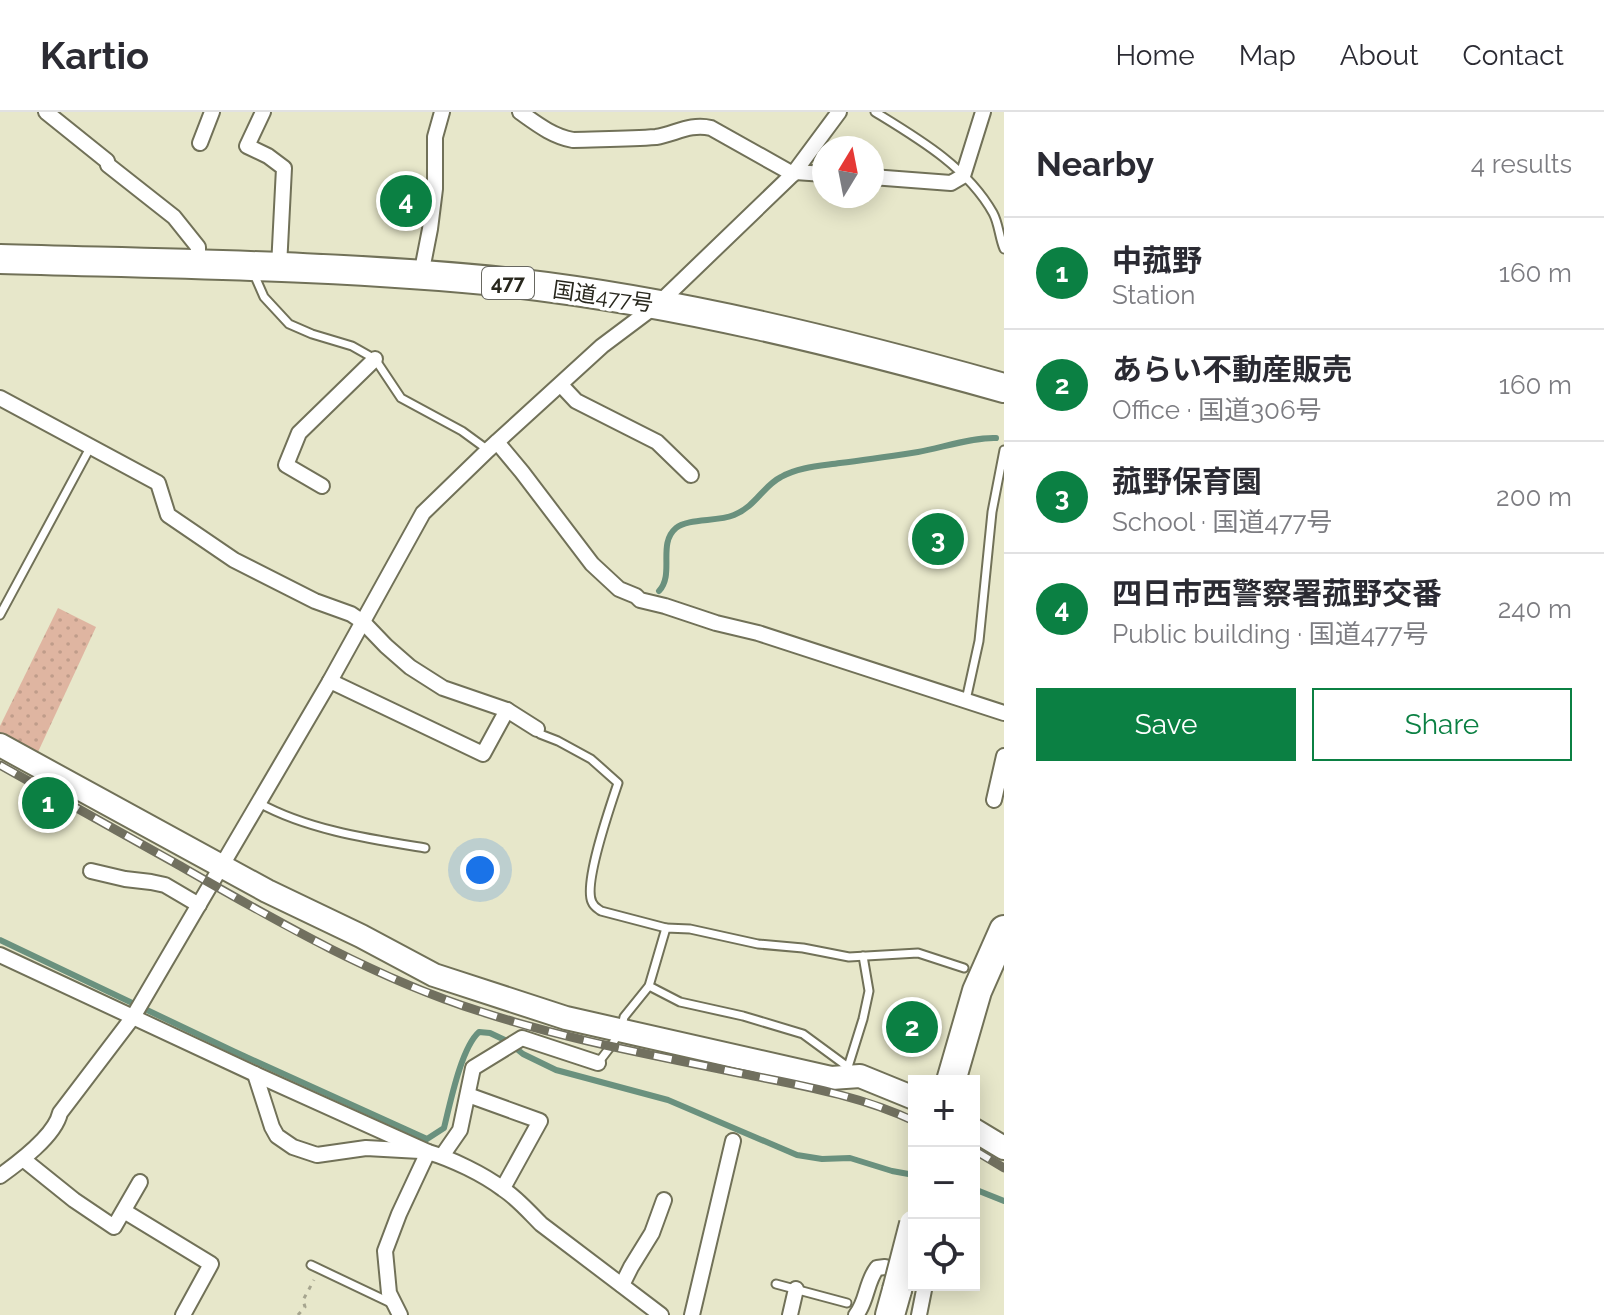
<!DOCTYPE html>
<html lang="en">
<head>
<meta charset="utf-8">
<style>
	body { margin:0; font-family:Raleway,"Noto Sans JP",sans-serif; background:#f2f2f3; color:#2b2b33 }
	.controls { position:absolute; right:24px; bottom:24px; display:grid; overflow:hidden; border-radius:0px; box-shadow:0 4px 20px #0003 }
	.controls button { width:72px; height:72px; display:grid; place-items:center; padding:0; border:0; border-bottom:2px solid #e1e1e2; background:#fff; color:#2b2b33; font:40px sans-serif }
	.compass { position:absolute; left:812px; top:24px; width:72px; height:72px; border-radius:50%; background:#fff; box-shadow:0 4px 20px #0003; rotate:10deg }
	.you { position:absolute; left:480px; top:758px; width:28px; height:28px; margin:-20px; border:6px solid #fff; border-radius:50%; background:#1a73e8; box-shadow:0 0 0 12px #1a73e833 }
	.badge { display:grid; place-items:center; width:52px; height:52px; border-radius:50%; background:#0b8043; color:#fff; font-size:26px; font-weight:700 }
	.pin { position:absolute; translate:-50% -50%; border:4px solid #fff; box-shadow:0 2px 8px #0006 }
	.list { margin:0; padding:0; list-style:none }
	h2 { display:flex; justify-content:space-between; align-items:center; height:104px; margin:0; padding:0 32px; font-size:34px }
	h2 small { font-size:26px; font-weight:400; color:#7c7c81 }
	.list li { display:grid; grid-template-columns:52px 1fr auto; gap:24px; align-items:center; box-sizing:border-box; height:112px; padding:0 32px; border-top:2px solid #e1e1e2 }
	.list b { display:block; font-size:30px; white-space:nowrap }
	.list p { margin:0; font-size:26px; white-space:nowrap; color:#7c7c81 }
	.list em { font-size:26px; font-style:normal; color:#7c7c81 }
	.actions { display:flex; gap:16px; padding:24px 32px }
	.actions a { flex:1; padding:18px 0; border:2px solid #0b8043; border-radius:0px; text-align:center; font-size:28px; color:#0b8043 }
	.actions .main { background:#0b8043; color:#fff }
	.icon { flex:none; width:44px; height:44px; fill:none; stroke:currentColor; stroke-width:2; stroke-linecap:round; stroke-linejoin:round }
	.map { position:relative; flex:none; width:1004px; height:1203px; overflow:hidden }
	header { display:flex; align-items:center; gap:48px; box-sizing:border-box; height:112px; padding:0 40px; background:#fff; border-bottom:2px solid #e1e1e2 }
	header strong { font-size:38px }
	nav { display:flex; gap:44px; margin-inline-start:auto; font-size:28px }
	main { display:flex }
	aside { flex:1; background:#fff }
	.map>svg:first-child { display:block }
	.grass { fill:url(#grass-dots) }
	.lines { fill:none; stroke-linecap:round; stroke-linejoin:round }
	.stream { stroke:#6a917e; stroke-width:6 }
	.lane-casing { stroke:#717158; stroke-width:11 }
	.street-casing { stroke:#717158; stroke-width:18 }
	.secondary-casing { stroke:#717158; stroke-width:26 }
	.highway-casing { stroke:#717158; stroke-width:32 }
	.path { stroke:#a6a58f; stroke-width:3; stroke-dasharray:4 6; stroke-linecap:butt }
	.lane { stroke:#fff; stroke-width:7 }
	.street { stroke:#fff; stroke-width:14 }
	.secondary { stroke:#fff; stroke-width:22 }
	.highway { stroke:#fff; stroke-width:28 }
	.rail-casing { stroke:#71705f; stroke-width:9 }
	.rail { stroke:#fff; stroke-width:6; stroke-dasharray:18; stroke-linecap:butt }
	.highway-bridge-casing { stroke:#717158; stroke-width:32; stroke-linecap:butt }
	.highway-bridge { stroke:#fff; stroke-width:28 }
	.labels { text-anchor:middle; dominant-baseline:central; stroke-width:7; stroke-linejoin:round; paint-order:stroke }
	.shield { fill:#fff; stroke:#686861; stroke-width:2 }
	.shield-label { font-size:20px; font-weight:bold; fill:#28271d }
	.street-label { font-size:22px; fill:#28271d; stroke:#fff }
</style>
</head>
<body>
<header>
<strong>Kartio</strong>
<nav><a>Home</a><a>Map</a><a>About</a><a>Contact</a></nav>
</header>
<main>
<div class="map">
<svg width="1004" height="1203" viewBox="0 0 1004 1203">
	<defs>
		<pattern id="grass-dots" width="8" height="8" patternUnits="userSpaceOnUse" patternTransform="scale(2)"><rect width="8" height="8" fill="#dfb5a1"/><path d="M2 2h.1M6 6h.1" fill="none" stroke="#bf9c8a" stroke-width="1.8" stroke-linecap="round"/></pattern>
	</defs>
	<rect width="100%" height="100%" fill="#e7e7ca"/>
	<polygon class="grass" points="58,496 96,515 38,640 0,620 0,614"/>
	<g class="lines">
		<g class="stream">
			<path d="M659 479C675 462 657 432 676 416 688 406 717 410 734 403 756 394 763 374 781 365 799 355 820 354 840 351 866 348 892 344 918 340 941 336 974 325 996 326"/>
			<path d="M0 828 233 939 427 1027 444 1016C450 992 461 936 479 920L490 921 507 929 523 942 556 958 668 988 797 1043 822 1047 850 1046 892 1059 914 1063"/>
			<polyline points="974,1077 1004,1089"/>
		</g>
		<g class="lane-casing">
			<g id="lane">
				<path d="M875 0C919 27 967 55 993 101 999 112 999 125 1004 137"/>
				<polyline points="253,160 264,185 289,212 312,222 352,234 375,247 401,286 462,319 488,338"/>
				<polyline points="0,503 91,334"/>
				<polyline points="966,588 979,529 992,400 1004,338"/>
				<path d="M537 617 540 622 558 629 591 647 618 671C611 692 583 772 592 790 594 795 597 796 601 799L666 816"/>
				<path d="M259 691C308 718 370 727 425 736"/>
				<polyline points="649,874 680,890 743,904 803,922 852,958"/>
				<polyline points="598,951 611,934 621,918 624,905 649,874 666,816 690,817 758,832 803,836 849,845 918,841 964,856"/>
				<polyline points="848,955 863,907 869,879 863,844"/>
				<polyline points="311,1153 391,1191"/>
				<polyline points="776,1172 847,1191"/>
			</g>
		</g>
		<g class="street-casing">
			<g id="street">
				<polyline points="46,0 107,49 108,53 174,105 198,135 198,153"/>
				<polyline points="263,0 247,34 268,44 284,56 279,155"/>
				<path d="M520 0C537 12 552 24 573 28 600 27 628 27 656 25 675 22 690 11 711 16L793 62"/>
				<polyline points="200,31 212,0"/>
				<polyline points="795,60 824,62"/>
				<polyline points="872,65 951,71 963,64 983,0"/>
				<polyline points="421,163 430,117 435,77 435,25 442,0"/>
				<polyline points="561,273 576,289 657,330 691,363"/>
				<polyline points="0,286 158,371 168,403 234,448 315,489 351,502 363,510 386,534 410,555 443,576 507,598 537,617"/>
				<polyline points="497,330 522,360 592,452 619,477 636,484 640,488 665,494 716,511 758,521 1004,601"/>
				<polyline points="322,374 286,353 299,321 375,247"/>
				<polyline points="330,569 483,642 507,598"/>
				<polyline points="994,688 1004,644"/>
				<polyline points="91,759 125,767 151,770 165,773 199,793"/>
				<path d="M0 843 255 962 428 1040C452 1047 483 1062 503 1077 517 1086 529 1100 541 1112L661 1203"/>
				<polyline points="255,962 272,1015 277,1024 293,1035 317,1043 366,1036 420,1039"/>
				<polyline points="468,983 540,1009 503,1076"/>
				<polyline points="442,1044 460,1018 473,956 522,926 598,951"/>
				<polyline points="23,1047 74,1088 114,1115 140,1070"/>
				<path d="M0 1064C18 1051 55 1024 60 1001L133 905 330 569 423 401 488 338 602 234 658 192 793 62 839 0"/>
				<polyline points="124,1099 211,1152 183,1203"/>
				<polyline points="622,1173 631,1155 652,1121 664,1088"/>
				<polyline points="400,1203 389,1181 385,1139 399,1102 428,1040"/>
				<polyline points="692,1203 733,1029"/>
				<polyline points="790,1203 796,1177"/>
				<path d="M856 1203C867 1190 866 1170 877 1156L885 1155 907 1160"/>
				<polyline points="919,1203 925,1173"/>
			</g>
		</g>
		<g class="secondary-casing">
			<g id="secondary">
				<polyline points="0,633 267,779 361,824 434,863 566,906 831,966 860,964 914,986"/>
				<polyline points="974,1018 1004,1036"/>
			</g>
		</g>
		<g class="highway-casing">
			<g id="highway">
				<path d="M0 147C171 152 343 153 514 171 680 190 843 231 1004 276"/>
				<polyline points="951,969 977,879 1004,818"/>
				<polyline points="890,1203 897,1178"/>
			</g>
		</g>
		<polyline class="path" points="298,1203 305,1195 303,1188 314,1168"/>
		<use href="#lane" class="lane"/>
		<use href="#street" class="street"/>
		<use href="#secondary" class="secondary"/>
		<use href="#highway" class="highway"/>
		<g class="rail-casing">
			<g id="rail">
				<path d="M0 653C58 686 117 718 175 751 273 807 372 865 479 899 564 927 652 943 739 961 798 973 859 983 914 1009"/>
				<polyline points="974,1038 1004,1056"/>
			</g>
		</g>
		<use href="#rail" class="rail"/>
		<g class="highway-bridge-casing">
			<polyline id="highway-bridge" points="897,1178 914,1112"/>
		</g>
		<use href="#highway-bridge" class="highway-bridge"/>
	</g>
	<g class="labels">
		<rect class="shield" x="482" y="155" width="52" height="32" rx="6"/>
		<g class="shield-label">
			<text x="508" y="171">477</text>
		</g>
		<g class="street-label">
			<text transform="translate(603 184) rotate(8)">国道477号</text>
		</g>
	</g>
</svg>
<div class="controls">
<button>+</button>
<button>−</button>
<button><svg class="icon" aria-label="locate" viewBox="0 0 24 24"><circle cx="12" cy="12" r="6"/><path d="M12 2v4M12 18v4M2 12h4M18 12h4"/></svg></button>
</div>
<svg class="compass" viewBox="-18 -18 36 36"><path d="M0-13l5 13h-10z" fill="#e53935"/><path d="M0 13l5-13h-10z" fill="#7c7c81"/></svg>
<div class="you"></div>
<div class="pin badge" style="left:48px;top:691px">1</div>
<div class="pin badge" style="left:912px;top:915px">2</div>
<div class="pin badge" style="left:938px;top:427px">3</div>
<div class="pin badge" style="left:406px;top:89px">4</div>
</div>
<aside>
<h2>Nearby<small>4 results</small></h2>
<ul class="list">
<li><span class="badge">1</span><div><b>中菰野</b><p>Station</p></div><em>160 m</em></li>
<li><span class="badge">2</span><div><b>あらい不動産販売</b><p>Office · 国道306号</p></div><em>160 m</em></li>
<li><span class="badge">3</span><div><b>菰野保育園</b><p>School · 国道477号</p></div><em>200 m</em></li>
<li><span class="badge">4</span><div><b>四日市西警察署菰野交番</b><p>Public building · 国道477号</p></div><em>240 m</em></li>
</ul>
<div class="actions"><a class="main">Save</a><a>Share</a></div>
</aside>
</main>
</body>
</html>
